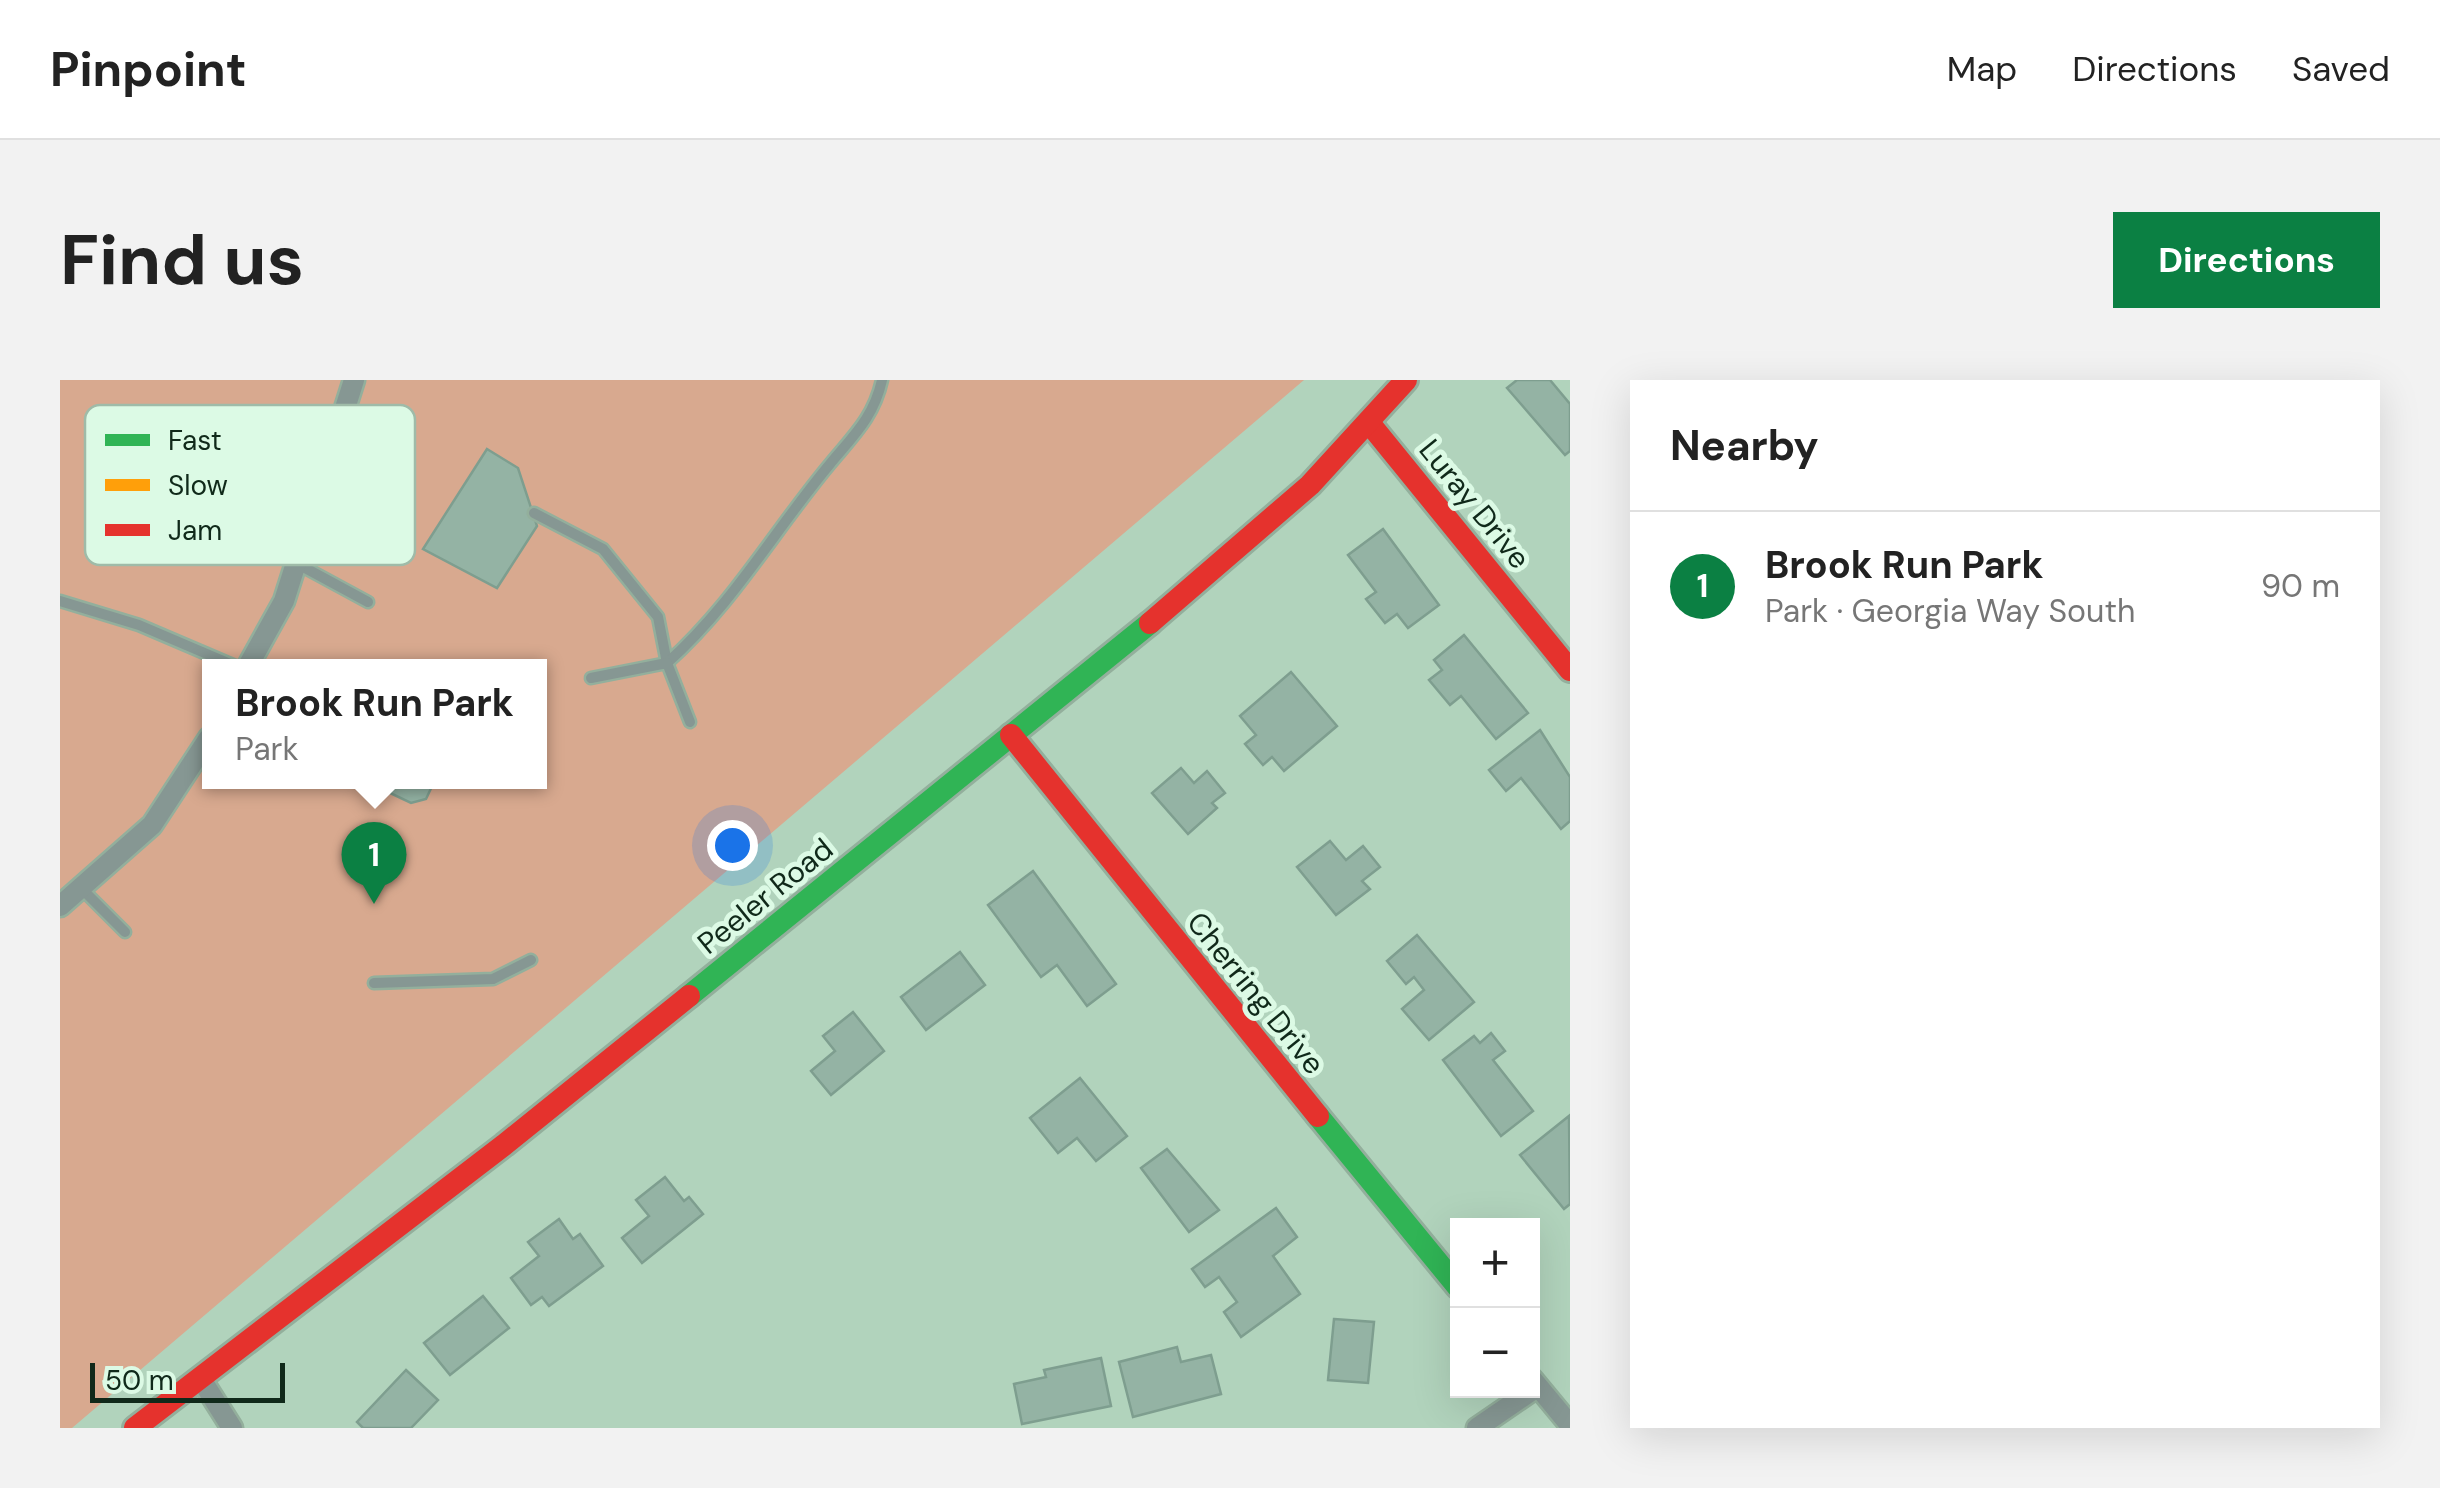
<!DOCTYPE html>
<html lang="en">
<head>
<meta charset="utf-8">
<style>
	body { margin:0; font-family:"DM Sans",sans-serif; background:#f2f2f2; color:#222 }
	.controls { position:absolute; right:30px; bottom:30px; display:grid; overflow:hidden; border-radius:0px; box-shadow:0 10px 40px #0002 }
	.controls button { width:90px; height:90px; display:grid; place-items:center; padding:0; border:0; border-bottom:2px solid #e0e0e0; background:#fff; color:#222; font:50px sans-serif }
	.scale { position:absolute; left:30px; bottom:25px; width:195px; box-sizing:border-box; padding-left:10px; border:5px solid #10291a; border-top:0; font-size:28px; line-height:35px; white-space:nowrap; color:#10291a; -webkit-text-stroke:8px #dcfae5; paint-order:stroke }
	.you { position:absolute; left:672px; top:465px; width:35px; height:35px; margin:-25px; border:8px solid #fff; border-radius:50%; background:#1a73e8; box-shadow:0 0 0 15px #1a73e833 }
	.badge { display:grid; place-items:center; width:65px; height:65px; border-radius:50%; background:#0b8043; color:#fff; font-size:32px; font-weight:700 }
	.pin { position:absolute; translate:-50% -82px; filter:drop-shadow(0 2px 5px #0008) }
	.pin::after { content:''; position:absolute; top:52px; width:35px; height:30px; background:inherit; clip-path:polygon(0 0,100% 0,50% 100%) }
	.popup { position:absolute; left:142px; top:279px; width:345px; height:130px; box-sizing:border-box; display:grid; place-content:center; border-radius:0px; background:#fff; filter:drop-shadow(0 2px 8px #0005); font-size:32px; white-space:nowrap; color:#767676 }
	.popup b { font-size:38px; color:#222 }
	.popup::after { content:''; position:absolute; left:50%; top:100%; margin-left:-20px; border:20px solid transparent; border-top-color:#fff }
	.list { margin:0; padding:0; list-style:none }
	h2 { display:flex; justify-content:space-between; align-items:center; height:130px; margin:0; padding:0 40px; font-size:42px }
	h2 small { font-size:32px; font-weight:400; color:#767676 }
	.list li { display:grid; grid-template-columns:65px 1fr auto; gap:30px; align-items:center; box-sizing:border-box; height:150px; padding:0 40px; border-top:2px solid #e0e0e0 }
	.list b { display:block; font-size:38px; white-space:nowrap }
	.list p { margin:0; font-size:32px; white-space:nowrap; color:#767676 }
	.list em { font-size:32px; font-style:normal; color:#767676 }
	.map { position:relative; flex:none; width:1510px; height:1048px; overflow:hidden; border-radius:0px }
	header { display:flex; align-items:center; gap:60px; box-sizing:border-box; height:140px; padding:0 50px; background:#fff; border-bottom:2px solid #e0e0e0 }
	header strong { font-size:48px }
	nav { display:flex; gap:55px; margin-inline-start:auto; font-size:35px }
	.intro { display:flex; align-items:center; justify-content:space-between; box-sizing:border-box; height:240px; padding:0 60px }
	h1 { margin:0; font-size:70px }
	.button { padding:25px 45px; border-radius:0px; background:#0b8043; color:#fff; font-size:35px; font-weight:700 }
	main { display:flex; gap:60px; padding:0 60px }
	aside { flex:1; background:#fff; border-radius:0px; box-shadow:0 10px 40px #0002 }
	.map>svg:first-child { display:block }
	.green { fill:#d8a98f; fill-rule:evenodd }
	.building { fill:#94b3a4; stroke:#7e9e8f; stroke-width:2.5 }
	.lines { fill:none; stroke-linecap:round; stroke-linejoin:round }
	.lane-casing { stroke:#93af9c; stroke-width:15 }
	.street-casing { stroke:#93af9c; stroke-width:25 }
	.fast-casing { stroke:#93af9c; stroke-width:28 }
	.jam-casing { stroke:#93af9c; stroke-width:28 }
	.lane { stroke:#869793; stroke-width:10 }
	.street { stroke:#869793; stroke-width:20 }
	.fast { stroke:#30b455; stroke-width:22 }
	.jam { stroke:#e5322d; stroke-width:22 }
	.labels { text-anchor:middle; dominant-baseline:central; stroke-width:10; stroke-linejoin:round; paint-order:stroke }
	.street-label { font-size:30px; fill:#10291a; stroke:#dcfae5 }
	.key { fill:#dcfae5; stroke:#9fbba8; stroke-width:2.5 }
	.key-label { font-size:28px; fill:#10291a }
</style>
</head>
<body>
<header>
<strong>Pinpoint</strong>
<nav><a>Map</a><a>Directions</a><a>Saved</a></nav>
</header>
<div class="intro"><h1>Find us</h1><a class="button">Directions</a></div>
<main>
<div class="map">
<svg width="1510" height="1048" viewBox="0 0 1510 1048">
	<rect width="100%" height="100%" fill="#b1d3bc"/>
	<path class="green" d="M0 0H1244L12 1048H0ZM149 286H479V402H149Z"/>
	<g class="building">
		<polygon points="1457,0 1490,0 1510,24 1510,71 1505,75 1447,8"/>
		<polygon points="427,69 458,88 477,146 437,208 363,169"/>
		<polygon points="1323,149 1379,225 1348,248 1337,234 1325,243 1306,219 1316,212 1288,175"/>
		<polygon points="1404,255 1468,333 1436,359 1401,316 1390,325 1369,300 1382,290 1374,280"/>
		<polygon points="1231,292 1277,346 1224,391 1212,377 1203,385 1185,364 1196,355 1180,336"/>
		<polygon points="1480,350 1510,397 1510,441 1501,449 1461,398 1446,411 1429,390"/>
		<polygon points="1121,388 1134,403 1147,391 1165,413 1152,423 1157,428 1128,454 1092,413"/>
		<polygon points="374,402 366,419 351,423 307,402"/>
		<polygon points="1270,461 1286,480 1303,466 1320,487 1302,501 1310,509 1276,535 1237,487"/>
		<polygon points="973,491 1056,604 1027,626 997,585 981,597 928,525"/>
		<polygon points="1357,555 1414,622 1369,660 1342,629 1364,610 1354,597 1346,604 1327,581"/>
		<polygon points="900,572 925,605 866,650 841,617"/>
		<polygon points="793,632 824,671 771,715 751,691 775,671 763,656"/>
		<polygon points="1431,653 1445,671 1433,680 1473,731 1441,756 1383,680 1414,656 1420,663"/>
		<polygon points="1020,698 1067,756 1036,781 1017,758 998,773 970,738"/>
		<polygon points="1509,736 1510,824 1504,829 1460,775"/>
		<polygon points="1107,769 1159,830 1129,852 1081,788"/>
		<polygon points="605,797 624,821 629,817 643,834 582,883 562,858 589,836 576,820"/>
		<polygon points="1216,828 1237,857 1213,876 1240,914 1181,957 1164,932 1177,922 1159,897 1145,907 1132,889"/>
		<polygon points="499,839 513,859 520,854 543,886 489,926 482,917 471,925 451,898 479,876 468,862"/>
		<polygon points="423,916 449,948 390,995 364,963"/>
		<polygon points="1274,939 1314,942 1308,1003 1268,1000"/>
		<polygon points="1117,967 1121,982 1151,975 1161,1014 1073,1037 1059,982"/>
		<polygon points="1041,978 1051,1026 962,1044 954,1004 986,997 984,990"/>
		<polygon points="346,990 378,1020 351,1048 303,1048 297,1042"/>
	</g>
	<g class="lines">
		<g class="lane-casing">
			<g id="lane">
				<polyline points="474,133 543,169 598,237 607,283"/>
				<polyline points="236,183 308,222"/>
				<polyline points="0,221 79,245 175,286"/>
				<path d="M607 283C673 224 714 151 770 84 793 56 814 37 822 0"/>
				<polyline points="531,298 607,283 630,342"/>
				<polyline points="21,508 65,552"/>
				<polyline points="314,603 433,599 471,580"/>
			</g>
		</g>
		<g class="street-casing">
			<g id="street">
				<polyline points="188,286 224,221 294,0"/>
				<polyline points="0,526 92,445 149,358"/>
				<polyline points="141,999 172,1048"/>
				<polyline points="1472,999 1510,1045"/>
				<polyline points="1417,1048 1471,1011"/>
			</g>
		</g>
		<g class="fast-casing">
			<g id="fast">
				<polyline points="629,616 1090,243"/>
				<polyline points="1258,736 1398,907"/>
			</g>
		</g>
		<g class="jam-casing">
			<g id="jam">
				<polyline points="1310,44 1510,290"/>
				<polyline points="1090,243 1250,105 1346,0"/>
				<polyline points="951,355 1258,736"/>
				<polyline points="75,1048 444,765 629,616"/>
			</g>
		</g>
		<use href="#lane" class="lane"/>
		<use href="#street" class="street"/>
		<use href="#fast" class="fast"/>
		<use href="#jam" class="jam"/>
	</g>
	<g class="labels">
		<g class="street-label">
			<text transform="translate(1415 124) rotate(51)">Luray Drive</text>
			<text transform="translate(705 516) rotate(-39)">Peeler Road</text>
			<text transform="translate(1196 613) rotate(51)">Cherring Drive</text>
		</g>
	</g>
	<rect x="25" y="25" width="330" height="160" rx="15" class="key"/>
	<rect x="45" y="54" width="45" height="12" fill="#30b455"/>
	<rect x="45" y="99" width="45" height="12" fill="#ff9f0a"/>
	<rect x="45" y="144" width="45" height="12" fill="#e5322d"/>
	<g class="key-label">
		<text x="108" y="70">Fast</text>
		<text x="108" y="115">Slow</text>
		<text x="108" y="160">Jam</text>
	</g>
</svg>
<div class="controls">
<button>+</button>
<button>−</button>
</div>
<div class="scale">50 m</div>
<div class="you"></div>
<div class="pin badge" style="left:314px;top:524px">1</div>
<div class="popup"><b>Brook Run Park</b>Park</div>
</div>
<aside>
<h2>Nearby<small></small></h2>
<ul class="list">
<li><span class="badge">1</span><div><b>Brook Run Park</b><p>Park · Georgia Way South</p></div><em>90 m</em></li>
</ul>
</aside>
</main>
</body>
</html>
